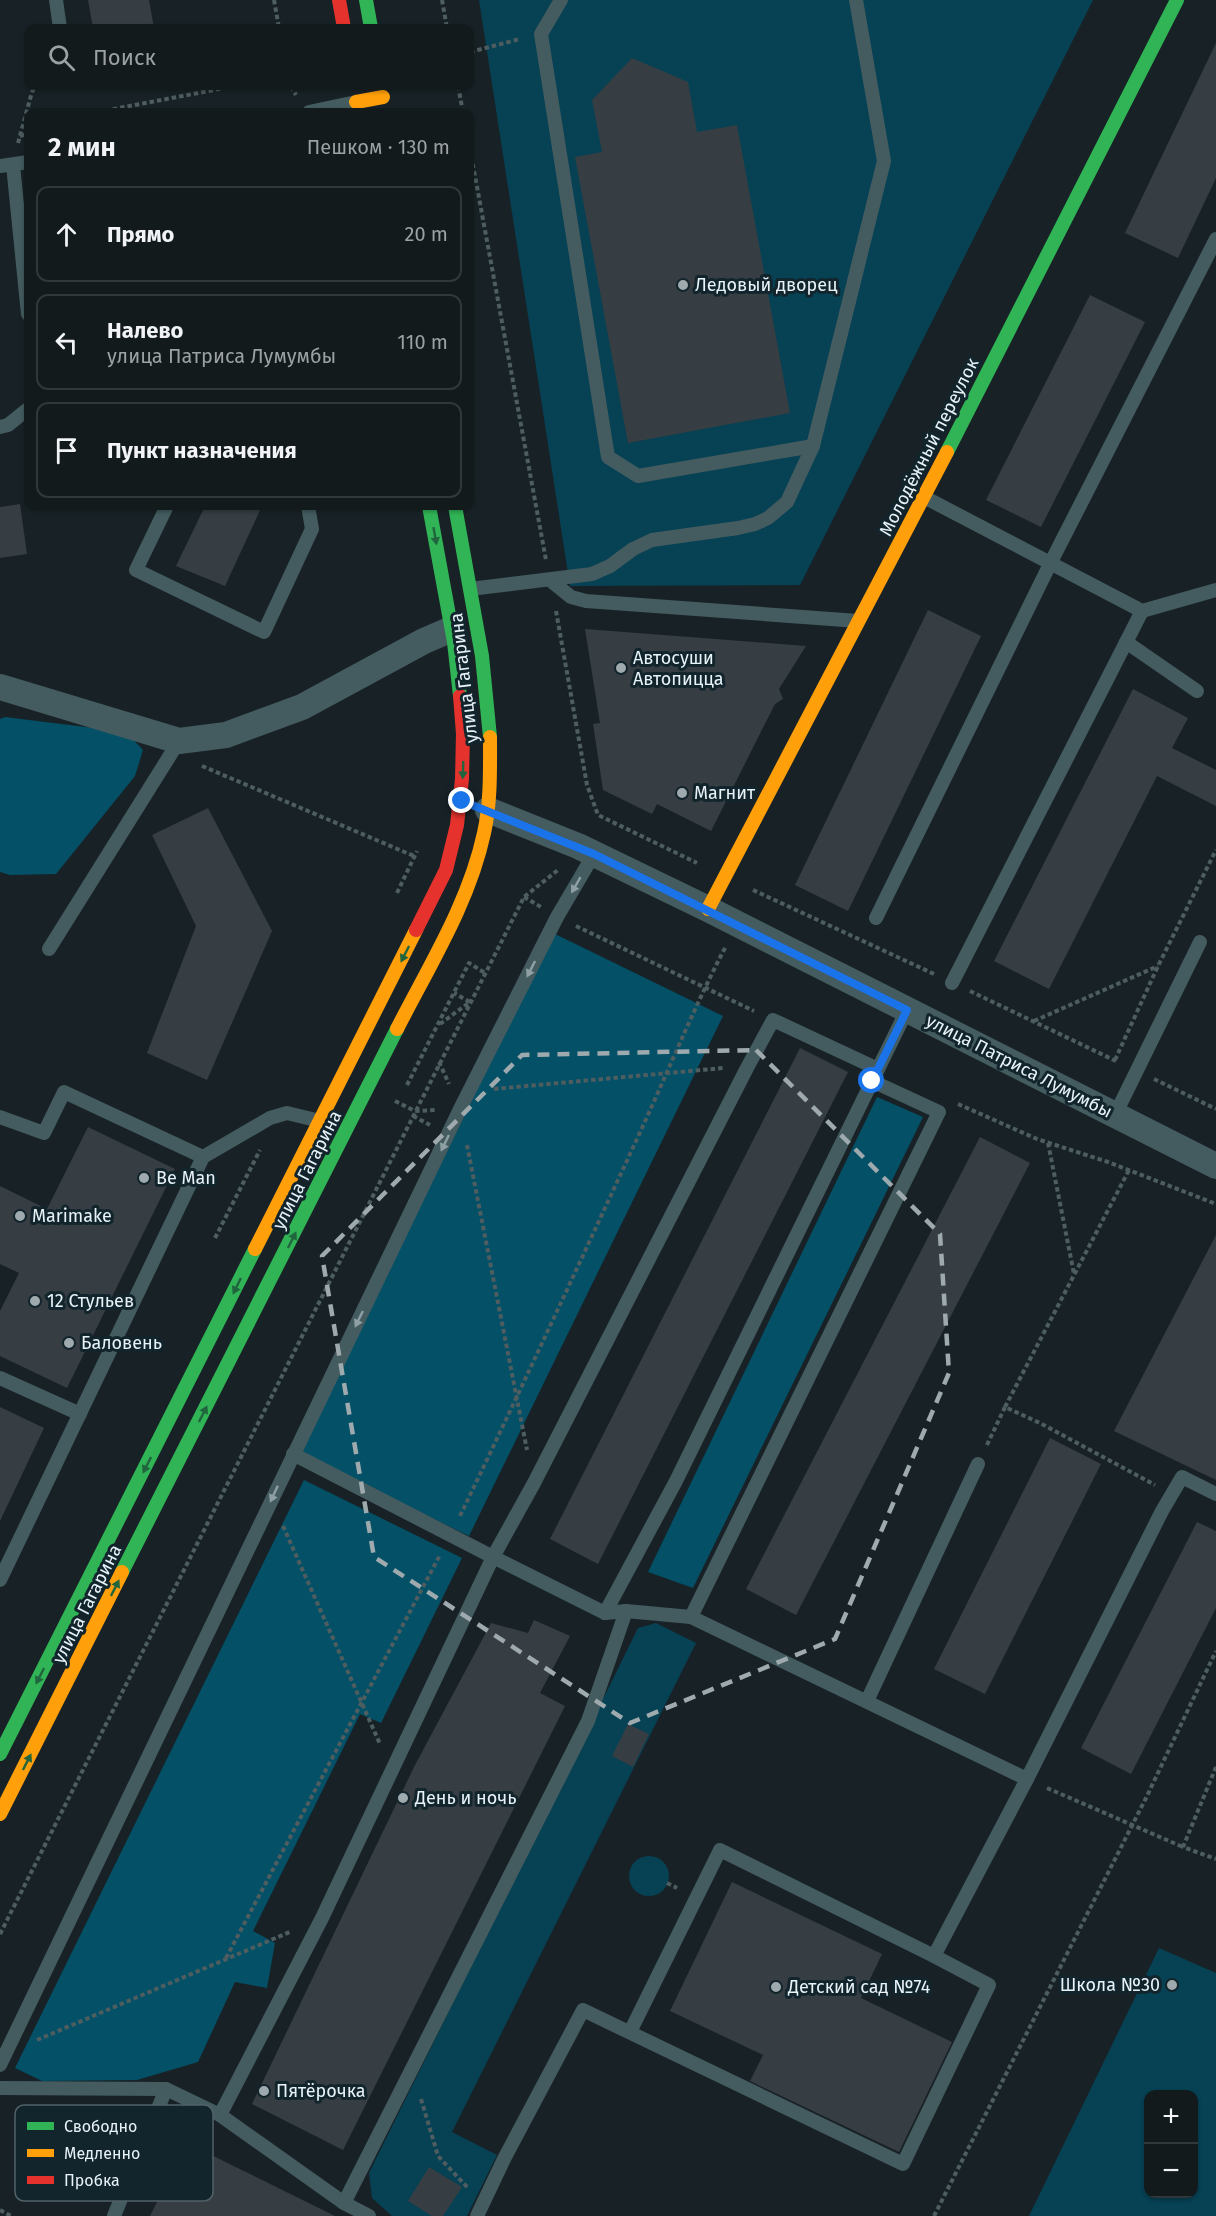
<!DOCTYPE html>
<html lang="ru">
<head>
<meta charset="utf-8">
<style>
	body { margin:0; font-family:"Fira Sans",sans-serif; background:#1f2729; color:#f1f3f6 }
	.controls { position:absolute; right:18px; bottom:18px; display:grid; overflow:hidden; border-radius:12px; box-shadow:0 2px 4px #0004 }
	.controls button { width:54px; height:54px; display:grid; place-items:center; padding:0; border:0; border-bottom:2px solid #31383b; background:#121a1c; color:#f1f3f6; font:30px sans-serif }
	.stop { position:absolute; width:18px; height:18px; margin:-14px; border:4px solid #1a73e8; border-radius:50%; background:#fff }
	.stop.end { background:#1a73e8; border-color:#fff; box-shadow:0 2px 6px #0008 }
	.list { margin:0; padding:0; list-style:none }
	h2 { display:flex; justify-content:space-between; align-items:center; height:78px; margin:0; padding:0 24px; font-size:26px }
	h2 small { font-size:20px; font-weight:400; color:#9ca1a3 }
	.list li { display:grid; grid-template-columns:39px 1fr auto; gap:18px; align-items:center; box-sizing:border-box; height:96px; margin:0 12px 12px; padding:0 12px; border:2px solid #31383b; border-radius:12px }
	.list b { display:block; font-size:22px; white-space:nowrap }
	.list p { margin:0; font-size:20px; white-space:nowrap; color:#9ca1a3 }
	.list em { font-size:20px; font-style:normal; color:#9ca1a3 }
	.icon { flex:none; width:33px; height:33px; fill:none; stroke:currentColor; stroke-width:2; stroke-linecap:round; stroke-linejoin:round }
	.map { position:relative; flex:none; width:1216px; height:2216px; overflow:hidden }
	.search { position:absolute; background:#121a1c; box-shadow:0 2px 4px #0004; left:24px; top:24px; width:450px; height:66px; display:flex; align-items:center; gap:15px; box-sizing:border-box; padding:0 21px; border-radius:12px; color:#9ca1a3; font-size:22px }
	.panel { position:absolute; background:#121a1c; box-shadow:0 2px 4px #0004; left:24px; top:108px; width:450px; height:402px; border-radius:12px }
	.map>svg:first-child { display:block }
	.green { fill:#074154; fill-rule:evenodd }
	.forest { fill:#035067 }
	.building { fill:#363e43 }
	.lines { fill:none; stroke-linecap:round; stroke-linejoin:round }
	.path { stroke:#4d5d60; stroke-width:4; stroke-dasharray:4.5 3; stroke-linecap:butt }
	.lane { stroke:#445c5f; stroke-width:14 }
	.street { stroke:#445c5f; stroke-width:26 }
	.fast { stroke:#30b455; stroke-width:14 }
	.slow { stroke:#ff9f0a; stroke-width:14 }
	.jam { stroke:#e5322d; stroke-width:14 }
	.oneway { fill:#20653e }
	.oneway2 { fill:#8ea0a4 }
	.route { stroke:#1a73e8; stroke-width:8 }
	.marked { fill:none; stroke:#9faaae; stroke-width:4.5; stroke-dasharray:12 8; stroke-linejoin:round }
	.poi-dot { fill:#9faaae; stroke:#12242c; stroke-width:2 }
	.labels { text-anchor:middle; dominant-baseline:central; stroke-width:6; stroke-linejoin:round; paint-order:stroke }
	.poi-label { font-size:18px; fill:#e8f3f8; stroke:#12242c; text-anchor:start }
	.street-label { font-size:18px; fill:#e8f3f8; stroke:#12242c }
	.key { fill:#12242c; stroke:#526269; stroke-width:1.5 }
	.key-label { font-size:16px; fill:#e8f3f8 }
</style>
</head>
<body>
<div class="map">
<svg width="1216" height="2216" viewBox="0 0 1216 2216">
	<rect width="100%" height="100%" fill="#182226"/>
	<g class="green">
		<polygon points="479,0 1093,0 800,585 570,586"/>
		<polygon points="656,1623 696,1643 452,2132 497,2155 467,2216 392,2216 372,2198 369,2173 638,1628"/>
		<circle cx="649" cy="1876" r="20"/>
		<path d="M1159 1948 1216 1973V2216H1029ZM1194 2094V2194H1148V2094Z"/>
	</g>
	<g class="forest">
		<polygon points="5,717 126,732 143,750 135,776 56,874 10,875 0,872 0,719"/>
		<polygon points="553,933 723,1016 469,1536 300,1454"/>
		<polygon points="877,1097 923,1117 693,1588 648,1572"/>
		<polygon points="304,1480 462,1558 381,1723 360,1714 253,1931 275,1943 267,1988 235,1982 198,2062 137,2080 42,2081 15,2068"/>
	</g>
	<g class="building">
		<polygon points="88,0 149,0 154,28 93,28"/>
		<polygon points="1216,43 1216,178 1178,258 1125,233"/>
		<polygon points="632,58 688,82 697,132 737,125 790,413 628,443 575,157 602,152 592,100"/>
		<polygon points="1090,295 1145,322 1041,527 986,500"/>
		<polygon points="20,504 27,554 0,558 0,507"/>
		<polygon points="205,506 262,506 225,586 176,566"/>
		<polygon points="928,610 981,636 848,911 795,885"/>
		<polygon points="585,629 806,646 779,689 783,699 775,704 711,831 657,804 652,814 603,790 593,724 600,723"/>
		<polygon points="1133,689 1188,718 1172,748 1216,770 1216,806 1157,776 1049,989 994,961"/>
		<polygon points="208,808 272,931 207,1080 147,1053 196,926 152,835"/>
		<polygon points="800,1048 848,1072 598,1564 550,1539"/>
		<polygon points="88,1127 175,1169 67,1388 0,1356 0,1311 19,1273 0,1264 0,1186 47,1209"/>
		<polygon points="980,1137 1030,1163 796,1615 746,1589"/>
		<polygon points="1216,1235 1216,1480 1114,1431"/>
		<polygon points="0,1407 44,1428 0,1521"/>
		<polygon points="1050,1438 1101,1464 985,1694 934,1669"/>
		<polygon points="1197,1522 1216,1531 1216,1608 1131,1774 1081,1748"/>
		<polygon points="534,1620 570,1636 540,1693 565,1706 343,2150 252,2104 414,1767 491,1623 528,1633"/>
		<polygon points="628,1724 649,1734 633,1767 612,1756"/>
		<polygon points="732,1882 882,1954 861,1998 952,2042 899,2152 750,2081 763,2055 670,2011"/>
		<polygon points="187,2143 335,2216 150,2216"/>
		<polygon points="429,2167 462,2187 443,2216 432,2216 408,2201"/>
	</g>
	<g class="lines">
		<g class="path">
			<polyline points="274,0 279,28"/>
			<polyline points="442,0 447,28"/>
			<polyline points="470,52 520,39"/>
			<polyline points="291,86 296,95"/>
			<polyline points="458,86 463,112"/>
			<polyline points="98,112 235,86"/>
			<polyline points="20,136 28,134"/>
			<polyline points="18,143 32,92 36,86"/>
			<polyline points="470,149 546,560"/>
			<polyline points="556,611 587,785 598,815 697,863"/>
			<polyline points="202,766 414,856"/>
			<polyline points="753,890 934,974"/>
			<polyline points="397,893 417,851"/>
			<polyline points="524,897 541,907"/>
			<polyline points="576,926 754,1011"/>
			<polyline points="970,991 1118,1062"/>
			<polyline points="1034,1021 1158,966"/>
			<polyline points="440,1024 470,1002 454,993"/>
			<polyline points="1115,1060 1158,966 1216,850"/>
			<polyline points="439,1062 449,1084"/>
			<polyline points="1154,1079 1216,1109"/>
			<polyline points="407,1085 469,963 485,973"/>
			<polyline points="494,1089 723,1068"/>
			<polyline points="395,1101 415,1111 437,1110"/>
			<polyline points="958,1104 1037,1139 1108,1162 1216,1204"/>
			<polyline points="413,1116 430,1125"/>
			<polyline points="1048,1143 1074,1274"/>
			<polyline points="467,1145 527,1450"/>
			<polyline points="215,1238 260,1150"/>
			<polyline points="1005,1407 1129,1170"/>
			<polyline points="987,1445 1005,1407 1040,1423 1155,1485"/>
			<path d="M460 1516C522 1387 582 1258 642 1128 670 1067 695 1005 726 946"/>
			<polyline points="283,1526 380,1744"/>
			<polyline points="1216,1767 1183,1847 1216,1859"/>
			<polyline points="1047,1788 1183,1847"/>
			<polyline points="667,1883 677,1888"/>
			<polyline points="0,1934 524,897 558,870"/>
			<polyline points="226,1958 440,1555"/>
			<polyline points="37,2040 292,1931"/>
			<polyline points="421,2099 438,2156 468,2188"/>
			<polyline points="0,2210 11,2216"/>
			<polyline points="934,2216 1146,1798 1216,1651"/>
		</g>
		<g class="lane">
			<polyline points="56,0 60,28"/>
			<polyline points="561,0 541,34 608,457 638,476 813,446"/>
			<polyline points="309,112 356,102"/>
			<polyline points="13,165 28,314"/>
			<polyline points="0,166 28,162"/>
			<polyline points="0,427 8,425 28,409"/>
			<polyline points="924,497 1142,611 1216,590"/>
			<polyline points="167,506 136,570 264,632 312,529 308,506"/>
			<polyline points="550,580 571,597 586,601 858,621"/>
			<polyline points="470,589 592,574 610,566 633,549 652,540 738,528 755,524 768,518 787,502 813,446 884,161 856,0"/>
			<polyline points="1126,642 1197,691"/>
			<polyline points="876,918 1051,562 1216,239"/>
			<polyline points="49,949 179,741"/>
			<polyline points="952,983 1142,611"/>
			<polyline points="878,1069 773,1020 748,1066 534,1483 493,1557 605,1613 626,1611 691,1617 1027,1779 1162,1511 1182,1477 1216,1494"/>
			<polyline points="1115,1115 1200,942"/>
			<polyline points="0,1117 44,1133 64,1092 203,1157"/>
			<polyline points="0,1378 80,1414"/>
			<polyline points="0,1580 203,1157 270,1118 287,1113 320,1121"/>
			<polyline points="605,1613 676,1481 907,1010"/>
			<polyline points="691,1617 939,1112 872,1081"/>
			<polyline points="867,1701 978,1464"/>
			<polyline points="934,1956 1027,1779"/>
			<polyline points="0,2065 460,1109 557,917 594,854"/>
			<polyline points="0,2088 166,2089 220,2115 344,2203"/>
			<polyline points="220,2115 322,1918 493,1557 293,1454"/>
			<polyline points="114,2216 166,2089"/>
			<polyline points="369,2216 344,2203 588,1721 626,1611"/>
			<polyline points="477,2216 504,2159 583,2010 903,2164 989,1985 934,1956 720,1850 630,2032"/>
		</g>
		<g class="street">
			<polyline points="0,687 179,741 226,735 302,707 424,641 452,629"/>
			<polyline points="488,810 578,846 708,909 1216,1166"/>
		</g>
		<g class="fast">
			<polyline points="366,0 371,28"/>
			<polyline points="947,452 1177,0"/>
			<polyline points="429,506 454,642 460,696"/>
			<polyline points="455,506 482,656 490,737"/>
			<polyline points="122,1572 397,1029"/>
			<polyline points="0,1754 255,1249"/>
		</g>
		<g class="slow">
			<polyline points="356,102 383,97"/>
			<polyline points="708,909 947,452"/>
			<path d="M397 1029C429 966 469 903 484 833 491 802 490 769 490 737"/>
			<polyline points="255,1249 416,930"/>
			<polyline points="0,1814 122,1572"/>
		</g>
		<g class="jam">
			<polyline points="339,0 344,28"/>
			<polyline points="416,930 446,870 457,825 462,779 463,734 460,696"/>
		</g>
	</g>
	<defs><path id="oneway-solid" d="M-6-.8H1V-3.2L6.5 0L1 3.2V.8H-6Z" transform="scale(1.5)"/></defs>
	<g class="oneway">
		<use href="#oneway-solid" transform="translate(435 536) rotate(80)"/>
		<use href="#oneway-solid" transform="translate(463 770) rotate(92)"/>
		<use href="#oneway-solid" transform="translate(405 954) rotate(117)"/>
		<use href="#oneway-solid" transform="translate(292 1240) rotate(-63)"/>
		<use href="#oneway-solid" transform="translate(237 1286) rotate(116)"/>
		<use href="#oneway-solid" transform="translate(203 1414) rotate(-63)"/>
		<use href="#oneway-solid" transform="translate(147 1465) rotate(117)"/>
		<use href="#oneway-solid" transform="translate(115 1588) rotate(-63)"/>
		<use href="#oneway-solid" transform="translate(40 1676) rotate(117)"/>
		<use href="#oneway-solid" transform="translate(27 1762) rotate(-63)"/>
	</g>
	<g class="oneway2">
		<use href="#oneway-solid" transform="translate(576 885) rotate(120)"/>
		<use href="#oneway-solid" transform="translate(531 969) rotate(117)"/>
		<use href="#oneway-solid" transform="translate(445 1143) rotate(116)"/>
		<use href="#oneway-solid" transform="translate(359 1319) rotate(116)"/>
		<use href="#oneway-solid" transform="translate(274 1494) rotate(115)"/>
	</g>
	<g class="lines">
		<polyline class="route" points="462,801 594,854 907,1010 872,1081"/>
	</g>
	<path class="marked" d="M756 1050 940 1234 949 1373 835 1639 630 1723 374 1557 322 1256 522 1055Z"/>
	<g class="poi-dot">
		<circle cx="683" cy="285" r="6"/>
		<circle cx="621" cy="668" r="6"/>
		<circle cx="682" cy="793" r="6"/>
		<circle cx="144" cy="1178" r="6"/>
		<circle cx="20" cy="1216" r="6"/>
		<circle cx="35" cy="1301" r="6"/>
		<circle cx="69" cy="1343" r="6"/>
		<circle cx="403" cy="1798" r="6"/>
		<circle cx="1172" cy="1985" r="6"/>
		<circle cx="776" cy="1987" r="6"/>
		<circle cx="264" cy="2091" r="6"/>
	</g>
	<g class="labels">
		<g class="poi-label">
			<text x="695" y="285">Ледовый дворец</text>
			<text x="633" y="658">Автосуши<tspan x="633" dy="21">Автопицца</tspan></text>
			<text x="694" y="793">Магнит</text>
			<text x="156" y="1178">Be Man</text>
			<text x="32" y="1216">Marimake</text>
			<text x="47" y="1301">12 Стульев</text>
			<text x="81" y="1343">Баловень</text>
			<text x="415" y="1798">День и ночь</text>
			<text x="1160" y="1985" text-anchor="end">Школа №30</text>
			<text x="788" y="1987">Детский сад №74</text>
			<text x="276" y="2091">Пятёрочка</text>
		</g>
		<g class="street-label">
			<text transform="translate(929 447) rotate(-63)">Молодёжный переулок</text>
			<text transform="translate(464 678) rotate(-97)">улица Гагарина</text>
			<text transform="translate(1019 1066) rotate(27)">улица Патриса Лумумбы</text>
			<text transform="translate(307 1170) rotate(-63)">улица Гагарина</text>
			<text transform="translate(87 1604) rotate(-63)">улица Гагарина</text>
		</g>
	</g>
	<rect x="15" y="2105" width="198" height="96" rx="9" class="key"/>
	<rect x="27" y="2122" width="27" height="8" fill="#30b455"/>
	<rect x="27" y="2149" width="27" height="8" fill="#ff9f0a"/>
	<rect x="27" y="2176" width="27" height="8" fill="#e5322d"/>
	<g class="key-label">
		<text x="64" y="2132">Свободно</text>
		<text x="64" y="2159">Медленно</text>
		<text x="64" y="2186">Пробка</text>
	</g>
</svg>
<div class="controls">
<button>+</button>
<button>−</button>
</div>
<div class="stop" style="left:872px;top:1081px"></div>
<div class="stop end" style="left:462px;top:801px"></div>
<div class="search"><svg class="icon" aria-label="search" viewBox="0 0 24 24"><circle cx="10" cy="10" r="6"/><path d="M15 15l6 6"/></svg>Поиск</div>
<section class="panel">
<h2>2 мин<small>Пешком · 130 m</small></h2>
<ul class="list">
<li><svg class="icon" aria-label="ahead" viewBox="0 0 24 24"><path d="M12 20V5M6 11l6-6 6 6"/></svg><div><b>Прямо</b></div><em>20 m</em></li>
<li><svg class="icon" aria-label="left" viewBox="0 0 24 24"><path d="M17 20v-9H6M10 6l-5 5 5 5"/></svg><div><b>Налево</b><p>улица Патриса Лумумбы</p></div><em>110 m</em></li>
<li><svg class="icon" aria-label="arrive" viewBox="0 0 24 24"><path d="M6 21V4h12l-3 4 3 4H6"/></svg><div><b>Пункт назначения</b></div></li>
</ul>
</section>
</div>
</body>
</html>
